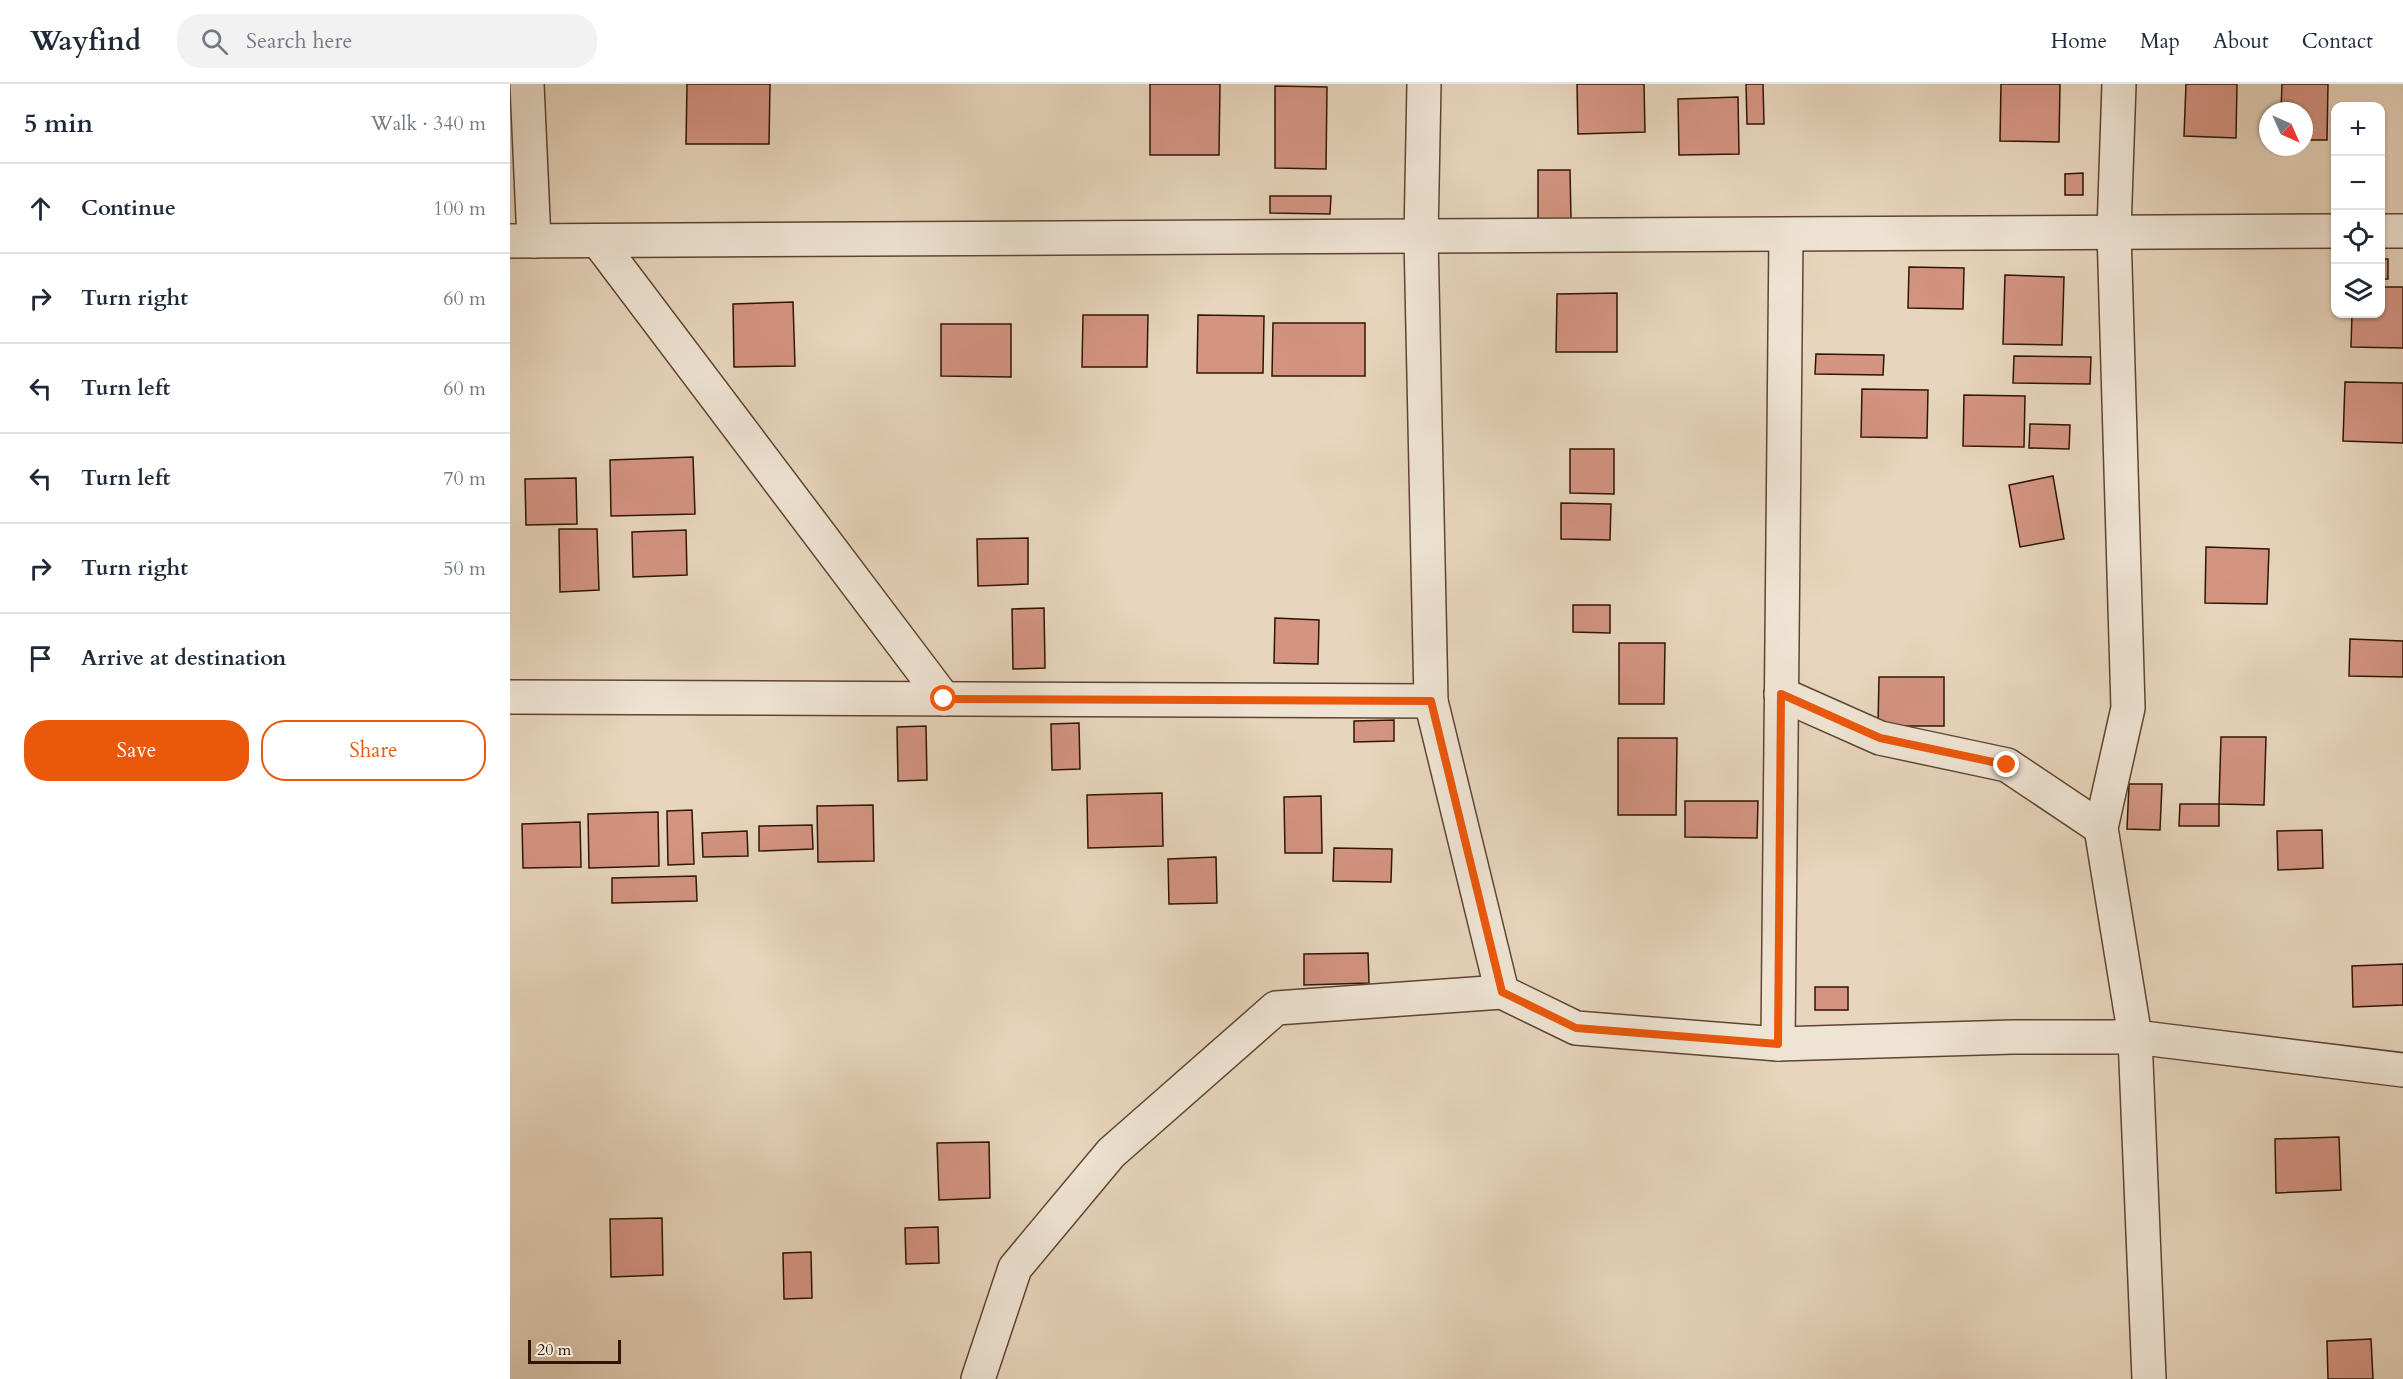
<!DOCTYPE html>
<html lang="en">
<head>
<meta charset="utf-8">
<style>
	body { margin:0; font-family:Cardo,serif; background:#f2f2f3; color:#1f2937 }
	.controls { position:absolute; right:18px; top:18px; display:grid; overflow:hidden; border-radius:12px; box-shadow:0 2px 4px #0004 }
	.controls button { width:54px; height:54px; display:grid; place-items:center; padding:0; border:0; border-bottom:2px solid #e0e1e3; background:#fff; color:#1f2937; font:30px sans-serif }
	.compass { position:absolute; left:1749px; top:18px; width:54px; height:54px; border-radius:50%; background:#fff; box-shadow:0 2px 4px #0004; rotate:135deg }
	.scale { position:absolute; left:18px; bottom:15px; width:93px; box-sizing:border-box; padding-left:6px; border:3px solid #311503; border-top:0; font-size:16px; line-height:21px; white-space:nowrap; color:#311503; -webkit-text-stroke:4px #efe4d4; paint-order:stroke }
	.stop { position:absolute; width:18px; height:18px; margin:-14px; border:4px solid #ea580c; border-radius:50%; background:#fff }
	.stop.end { background:#ea580c; border-color:#fff; box-shadow:0 2px 6px #0008 }
	.list { margin:0; padding:0; list-style:none }
	h2 { display:flex; justify-content:space-between; align-items:center; height:78px; margin:0; padding:0 24px; font-size:26px }
	h2 small { font-size:20px; font-weight:400; color:#747a83 }
	.list li { display:grid; grid-template-columns:39px 1fr auto; gap:18px; align-items:center; box-sizing:border-box; height:90px; padding:0 24px; border-top:2px solid #e0e1e3 }
	.list b { display:block; font-size:22px; white-space:nowrap }
	.list em { font-size:20px; font-style:normal; color:#747a83 }
	.actions { display:flex; gap:12px; padding:18px 24px }
	.actions a { flex:1; padding:14px 0; border:2px solid #ea580c; border-radius:24px; text-align:center; font-size:21px; color:#ea580c }
	.actions .main { background:#ea580c; color:#fff }
	.icon { flex:none; width:33px; height:33px; fill:none; stroke:currentColor; stroke-width:2; stroke-linecap:round; stroke-linejoin:round }
	.map { position:relative; flex:none; width:1893px; height:1295px; overflow:hidden }
	header { display:flex; align-items:center; gap:36px; box-sizing:border-box; height:84px; padding:0 30px; background:#fff; border-bottom:2px solid #e0e1e3 }
	header strong { font-size:28px }
	nav { display:flex; gap:33px; margin-inline-start:auto; font-size:21px }
	.search { width:420px; height:54px; background:#f2f2f3; display:flex; align-items:center; gap:15px; box-sizing:border-box; padding:0 21px; border-radius:24px; color:#747a83; font-size:22px }
	main { display:flex }
	aside { flex:1; background:#fff }
	.map>svg:first-child { display:block }
	.building { fill:#d39482; stroke:#311503; stroke-width:1.5 }
	.lines { fill:none; stroke-linecap:round; stroke-linejoin:round }
	.minor-casing { stroke:#5e4532; stroke-width:36 }
	.minor { stroke:#efe4d4; stroke-width:33 }
	.route { stroke:#ea580c; stroke-width:8 }
</style>
</head>
<body>
<header>
<strong>Wayfind</strong>
<div class="search"><svg class="icon" aria-label="search" viewBox="0 0 24 24"><circle cx="10" cy="10" r="6"/><path d="M15 15l6 6"/></svg>Search here</div>
<nav><a>Home</a><a>Map</a><a>About</a><a>Contact</a></nav>
</header>
<main>
<aside>
<h2>5 min<small>Walk · 340 m</small></h2>
<ul class="list">
<li><svg class="icon" aria-label="ahead" viewBox="0 0 24 24"><path d="M12 20V5M6 11l6-6 6 6"/></svg><div><b>Continue</b></div><em>100 m</em></li>
<li><svg class="icon" aria-label="right" viewBox="0 0 24 24"><path d="M7 20v-9h11M14 6l5 5-5 5"/></svg><div><b>Turn right</b></div><em>60 m</em></li>
<li><svg class="icon" aria-label="left" viewBox="0 0 24 24"><path d="M17 20v-9H6M10 6l-5 5 5 5"/></svg><div><b>Turn left</b></div><em>60 m</em></li>
<li><svg class="icon" aria-label="left" viewBox="0 0 24 24"><path d="M17 20v-9H6M10 6l-5 5 5 5"/></svg><div><b>Turn left</b></div><em>70 m</em></li>
<li><svg class="icon" aria-label="right" viewBox="0 0 24 24"><path d="M7 20v-9h11M14 6l5 5-5 5"/></svg><div><b>Turn right</b></div><em>50 m</em></li>
<li><svg class="icon" aria-label="arrive" viewBox="0 0 24 24"><path d="M6 21V4h12l-3 4 3 4H6"/></svg><div><b>Arrive at destination</b></div></li>
</ul>
<div class="actions"><a class="main">Save</a><a>Share</a></div>
</aside>
<div class="map">
<svg width="1893" height="1295" viewBox="0 0 1893 1295">
	<rect width="100%" height="100%" fill="#e7d5bd"/>
	<filter id="stains"><feTurbulence type="fractalNoise" baseFrequency=".00333" numOctaves="4"/><feColorMatrix values="0 0 0 0 .2 0 0 0 0 .09 0 0 0 0 .02 0 0 0 .5 -.17"/></filter>
	<radialGradient id="worn" r=".72"><stop offset=".6" stop-color="#630" stop-opacity="0"/><stop offset="1" stop-color="#630" stop-opacity=".3"/></radialGradient>
	<g class="building">
		<polygon points="177,0 260,0 259,60 176,60"/>
		<polygon points="640,0 710,0 709,71 640,71"/>
		<polygon points="1067,0 1134,0 1135,48 1068,50"/>
		<polygon points="1236,0 1253,0 1254,40 1237,40"/>
		<polygon points="1491,0 1550,0 1549,58 1490,57"/>
		<polygon points="1676,0 1727,0 1726,54 1674,52"/>
		<polygon points="1772,0 1818,0 1817,56 1794,56 1794,27 1771,27"/>
		<polygon points="765,2 817,3 816,85 765,84"/>
		<polygon points="1228,13 1229,70 1169,71 1168,15"/>
		<polygon points="1028,86 1060,86 1061,135 1028,135"/>
		<polygon points="1573,89 1573,111 1555,111 1555,90"/>
		<polygon points="760,112 821,112 820,130 760,129"/>
		<rect x="1870" y="175" width="8" height="20"/>
		<polygon points="1399,183 1454,184 1453,225 1398,224"/>
		<polygon points="1495,191 1554,193 1552,261 1493,260"/>
		<polygon points="1870,203 1893,203 1893,264 1841,263 1842,230 1870,230"/>
		<polygon points="1107,209 1107,268 1046,268 1047,210"/>
		<polygon points="283,218 285,282 224,283 223,220"/>
		<polygon points="573,231 638,231 637,283 572,283"/>
		<polygon points="688,231 754,232 753,289 687,289"/>
		<polygon points="763,239 855,239 855,292 762,292"/>
		<polygon points="431,240 501,240 501,293 431,292"/>
		<polygon points="1306,270 1374,271 1373,291 1305,290"/>
		<polygon points="1504,272 1581,273 1580,300 1503,299"/>
		<polygon points="1835,298 1893,299 1893,359 1833,357"/>
		<polygon points="1352,305 1418,306 1417,354 1351,353"/>
		<polygon points="1454,311 1515,312 1514,363 1453,362"/>
		<polygon points="1520,340 1560,341 1559,365 1519,364"/>
		<polygon points="1060,365 1104,365 1104,410 1060,409"/>
		<polygon points="183,373 185,430 101,432 100,376"/>
		<polygon points="1543,392 1554,455 1510,463 1499,401"/>
		<polygon points="66,394 67,440 16,441 15,395"/>
		<polygon points="1051,419 1101,420 1100,456 1051,455"/>
		<polygon points="49,445 87,445 89,506 50,508"/>
		<polygon points="176,446 177,491 123,493 122,448"/>
		<polygon points="518,454 518,500 468,502 467,455"/>
		<polygon points="1696,463 1759,465 1757,520 1695,519"/>
		<polygon points="1063,521 1100,521 1100,549 1063,548"/>
		<polygon points="534,524 535,584 503,585 502,525"/>
		<polygon points="765,534 809,536 808,580 764,579"/>
		<polygon points="1840,555 1893,557 1893,593 1839,592"/>
		<polygon points="1109,559 1155,559 1154,620 1109,620"/>
		<polygon points="1369,593 1434,593 1434,642 1368,642"/>
		<polygon points="884,636 884,657 844,658 844,637"/>
		<polygon points="569,639 570,685 542,686 541,640"/>
		<polygon points="416,642 417,696 388,697 387,643"/>
		<polygon points="1711,653 1756,653 1754,721 1709,720"/>
		<polygon points="1108,654 1167,654 1166,731 1108,731"/>
		<polygon points="1619,700 1652,700 1650,746 1617,745"/>
		<polygon points="652,709 653,762 578,764 577,711"/>
		<polygon points="811,712 812,769 775,769 774,713"/>
		<polygon points="1175,717 1248,717 1247,754 1175,753"/>
		<polygon points="1670,720 1709,720 1709,742 1669,742"/>
		<polygon points="363,721 364,777 308,778 307,722"/>
		<polygon points="182,726 184,780 158,781 157,727"/>
		<polygon points="148,728 149,782 79,784 78,730"/>
		<polygon points="70,738 71,783 13,784 12,740"/>
		<polygon points="302,741 303,765 249,767 249,742"/>
		<polygon points="1812,746 1813,784 1768,786 1767,747"/>
		<polygon points="237,747 238,772 193,773 192,749"/>
		<polygon points="824,764 882,765 881,798 823,797"/>
		<polygon points="706,773 707,819 659,820 658,775"/>
		<polygon points="186,792 187,817 102,819 102,794"/>
		<polygon points="858,869 859,899 794,901 794,870"/>
		<polygon points="1893,880 1893,921 1843,923 1842,882"/>
		<rect x="1305" y="903" width="33" height="23"/>
		<polygon points="1829,1053 1831,1106 1766,1109 1765,1055"/>
		<polygon points="479,1058 480,1114 429,1116 427,1059"/>
		<polygon points="152,1134 153,1191 101,1193 100,1135"/>
		<polygon points="428,1143 429,1179 396,1180 395,1144"/>
		<polygon points="301,1168 302,1214 274,1215 273,1169"/>
		<polygon points="1861,1255 1863,1295 1818,1295 1817,1257"/>
	</g>
	<g class="lines">
		<g class="minor-casing">
			<g id="minor">
				<polyline points="17,0 24,157"/>
				<polyline points="914,0 911,153 921,617 992,908 1066,944 1268,960 1503,953 1625,953 1893,986"/>
				<polyline points="1609,0 1604,147 1618,624 1591,744 1625,953 1639,1295"/>
				<polyline points="1870,147 1893,147"/>
				<polyline points="0,157 1826,147"/>
				<polyline points="88,157 434,615"/>
				<polyline points="1271,610 1370,654 1497,681 1591,744"/>
				<polyline points="0,613 921,617"/>
				<polyline points="1268,960 1276,151"/>
				<polyline points="468,1295 505,1184 601,1069 766,924 992,908"/>
			</g>
		</g>
		<use href="#minor" class="minor"/>
	</g>
	<g class="lines">
		<polyline class="route" points="434,615 921,617 992,908 1066,944 1268,960 1271,610 1370,654 1497,681"/>
	</g>
	<rect width="100%" height="100%" filter="url(#stains)"/>
	<rect width="100%" height="100%" fill="url(#worn)"/>
</svg>
<div class="controls">
<button>+</button>
<button>−</button>
<button><svg class="icon" aria-label="locate" viewBox="0 0 24 24"><circle cx="12" cy="12" r="6"/><path d="M12 2v4M12 18v4M2 12h4M18 12h4"/></svg></button>
<button><svg class="icon" aria-label="layers" viewBox="0 0 24 24"><path d="M12 4l9 5-9 5-9-5zM3 14l9 5 9-5"/></svg></button>
</div>
<svg class="compass" viewBox="-18 -18 36 36"><path d="M0-13l5 13h-10z" fill="#e53935"/><path d="M0 13l5-13h-10z" fill="#747a83"/></svg>
<div class="scale">20 m</div>
<div class="stop" style="left:434px;top:615px"></div>
<div class="stop end" style="left:1497px;top:681px"></div>
</div>
</main>
</body>
</html>
